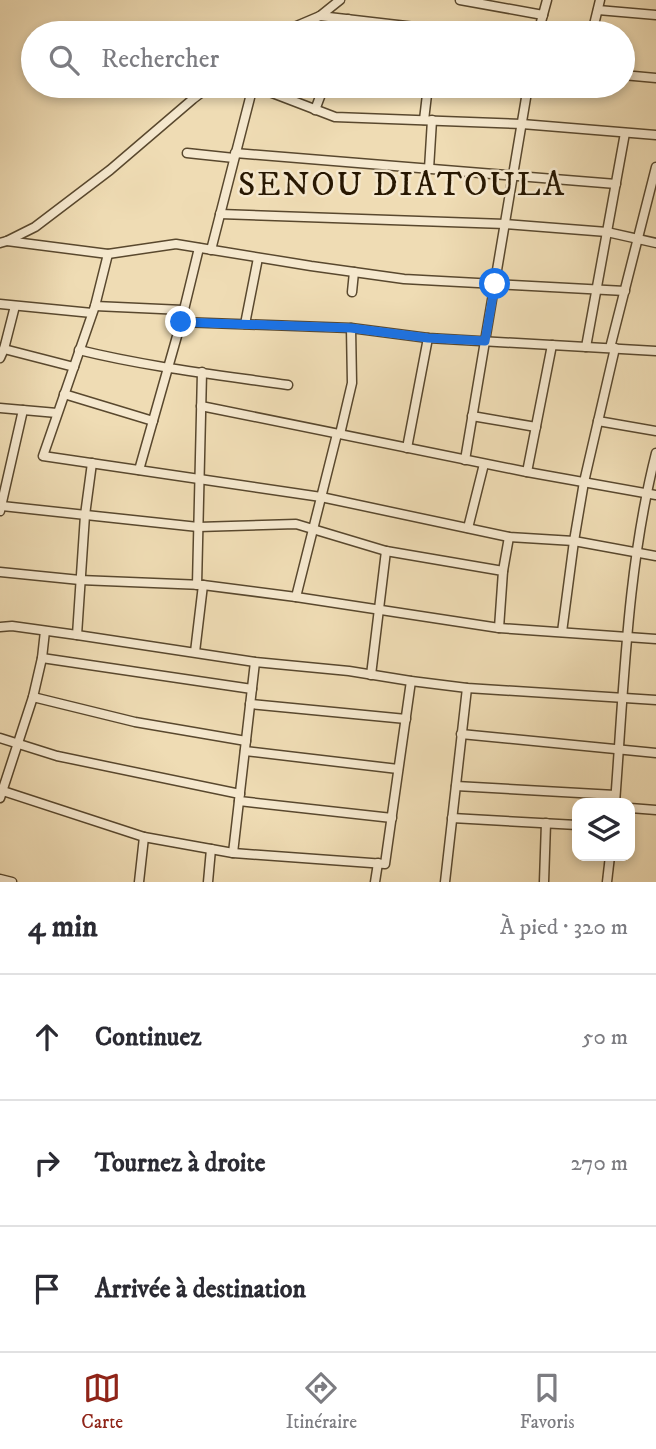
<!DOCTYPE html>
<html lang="fr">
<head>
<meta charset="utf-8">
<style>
	body { margin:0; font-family:"IM FELL DW Pica",serif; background:#f7f7f7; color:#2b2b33 }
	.controls { position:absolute; right:21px; bottom:21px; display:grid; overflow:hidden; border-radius:14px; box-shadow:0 4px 10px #0003 }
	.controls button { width:63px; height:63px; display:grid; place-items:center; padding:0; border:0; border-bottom:2px solid #e1e1e2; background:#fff; color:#2b2b33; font:35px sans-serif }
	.stop { position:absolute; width:21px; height:21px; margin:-16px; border:5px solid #1a73e8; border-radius:50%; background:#fff }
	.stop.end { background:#1a73e8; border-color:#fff; box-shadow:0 2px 7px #0008 }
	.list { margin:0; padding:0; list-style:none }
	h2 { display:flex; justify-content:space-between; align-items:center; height:91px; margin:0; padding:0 28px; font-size:30px }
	h2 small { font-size:23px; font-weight:400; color:#7c7c81 }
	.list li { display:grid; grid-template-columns:46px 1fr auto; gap:21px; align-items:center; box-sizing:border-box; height:126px; padding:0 28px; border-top:2px solid #e1e1e2 }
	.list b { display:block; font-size:26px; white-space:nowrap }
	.list em { font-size:23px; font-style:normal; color:#7c7c81 }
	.icon { flex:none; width:38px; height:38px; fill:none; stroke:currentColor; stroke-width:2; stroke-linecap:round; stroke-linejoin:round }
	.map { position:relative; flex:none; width:656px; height:882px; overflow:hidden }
	.search { position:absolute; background:#fff; box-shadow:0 4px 10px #0003; left:21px; right:21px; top:21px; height:77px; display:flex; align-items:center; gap:18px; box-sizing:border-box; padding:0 24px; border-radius:38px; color:#7c7c81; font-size:26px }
	.sheet { height:469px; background:#fff }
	nav { display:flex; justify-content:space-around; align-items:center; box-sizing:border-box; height:98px; border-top:2px solid #e1e1e2; background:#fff; font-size:19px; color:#7c7c81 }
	nav a { display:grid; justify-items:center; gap:4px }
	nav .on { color:#8f2418 }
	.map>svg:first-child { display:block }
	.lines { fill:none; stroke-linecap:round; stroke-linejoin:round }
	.street-casing { stroke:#59482e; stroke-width:11 }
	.street { stroke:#f5e8ce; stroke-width:8 }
	.route { stroke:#1a73e8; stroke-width:9 }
	.labels { text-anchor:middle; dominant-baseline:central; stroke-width:5; stroke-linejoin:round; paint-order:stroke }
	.quarter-label { font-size:33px; letter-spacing:2px; fill:#271701; stroke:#f5e8ce }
</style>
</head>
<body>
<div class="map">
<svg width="656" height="882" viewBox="0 0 656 882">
	<rect width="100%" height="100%" fill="#efdcb4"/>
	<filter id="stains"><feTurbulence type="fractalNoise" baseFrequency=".00286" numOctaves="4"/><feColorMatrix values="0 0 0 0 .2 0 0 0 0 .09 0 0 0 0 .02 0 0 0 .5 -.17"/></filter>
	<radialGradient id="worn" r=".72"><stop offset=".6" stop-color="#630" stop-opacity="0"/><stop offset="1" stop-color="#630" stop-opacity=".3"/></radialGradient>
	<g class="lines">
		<g class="street-casing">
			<g id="street">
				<polyline points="460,0 543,15"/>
				<polyline points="598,10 656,15"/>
				<polyline points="320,16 467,33"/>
				<polyline points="280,33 320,16 340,0"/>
				<polyline points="343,33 348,19"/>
				<polyline points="538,33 547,0"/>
				<polyline points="592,33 600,0"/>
				<polyline points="623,75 656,78"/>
				<polyline points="254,86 335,117 522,124 656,135"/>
				<polyline points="315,110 324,86"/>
				<polyline points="424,120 428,86"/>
				<polyline points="187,153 234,158"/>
				<polyline points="235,153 616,184"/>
				<polyline points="429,169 432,120"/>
				<polyline points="220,214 505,224 607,232 656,243"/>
				<polyline points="7,241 108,254 176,244 311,266 404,279 625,291"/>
				<polyline points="0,243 7,241 35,227 110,170 193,99 210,86"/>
				<polyline points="211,250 253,86"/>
				<polyline points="108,254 95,306 43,456 321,497 509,537 574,541 656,556"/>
				<polyline points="352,292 354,272"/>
				<polyline points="0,304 92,313"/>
				<polyline points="95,306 183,310"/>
				<polyline points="181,322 351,328 428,338 656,351"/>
				<polyline points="245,324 258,258"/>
				<polyline points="586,347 625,133"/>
				<polyline points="610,348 656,167"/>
				<polyline points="4,349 74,367"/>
				<path d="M79 350C148 367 219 375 288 385"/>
				<polyline points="0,358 4,349 15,306"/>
				<polyline points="64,394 153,421"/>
				<polyline points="201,406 527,472 656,495"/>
				<polyline points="0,408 57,413"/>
				<polyline points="472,416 536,427"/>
				<polyline points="598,421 656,431"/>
				<polyline points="340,434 352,383 351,328"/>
				<polyline points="407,448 428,338"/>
				<polyline points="465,460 528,86"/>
				<polyline points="139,470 181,322 199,248"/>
				<polyline points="527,472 552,345"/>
				<polyline points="2,506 198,527 296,524 386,551 503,571 499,628"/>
				<polyline points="0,511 23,410"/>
				<polyline points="468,528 484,464"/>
				<polyline points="503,571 509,537"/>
				<polyline points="0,572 80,580 203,585 296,597 499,628 656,639"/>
				<polyline points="197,585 202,372"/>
				<polyline points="296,597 337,434"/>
				<polyline points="0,627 12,626 77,635 255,662 349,671 411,681 467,688 656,700"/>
				<polyline points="562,632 574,541 584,482 615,348"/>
				<polyline points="77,635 85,515 92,463"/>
				<polyline points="195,652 203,585"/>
				<polyline points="42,658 252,689"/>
				<polyline points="371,675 386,551"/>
				<polyline points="33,697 135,722 246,741"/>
				<polyline points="250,704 406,719"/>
				<polyline points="461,734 656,753"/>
				<polyline points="0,738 57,756 240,794"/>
				<polyline points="245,751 398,769"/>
				<polyline points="456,786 615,795"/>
				<polyline points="0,790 144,837 139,882"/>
				<polyline points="0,798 33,697 42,658 45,631"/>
				<polyline points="239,801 392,818"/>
				<path d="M615 803C624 686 627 567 656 453"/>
				<polyline points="630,808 656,810"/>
				<polyline points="452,818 577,825"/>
				<polyline points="144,837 233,853 385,864 411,681"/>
				<polyline points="233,853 255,662"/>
				<polyline points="0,879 12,882"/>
				<polyline points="208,882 211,849"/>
				<polyline points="375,882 378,863"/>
				<polyline points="445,882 467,688"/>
				<polyline points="544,882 546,823"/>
				<polyline points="607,882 610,856"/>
			</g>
		</g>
		<use href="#street" class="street"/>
	</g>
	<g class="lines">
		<polyline class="route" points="181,322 351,328 428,338 485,341 495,284"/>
	</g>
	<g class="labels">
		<g class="quarter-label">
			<text x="402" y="185">SENOU DIATOULA</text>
		</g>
	</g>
	<rect width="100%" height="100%" filter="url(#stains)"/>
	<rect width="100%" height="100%" fill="url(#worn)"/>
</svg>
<div class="controls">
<button><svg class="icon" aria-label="layers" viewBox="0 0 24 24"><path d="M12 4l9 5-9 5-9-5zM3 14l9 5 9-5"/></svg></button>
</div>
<div class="stop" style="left:495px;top:284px"></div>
<div class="stop end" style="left:181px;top:322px"></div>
<div class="search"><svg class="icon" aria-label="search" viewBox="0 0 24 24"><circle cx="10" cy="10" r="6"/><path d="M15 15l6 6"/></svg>Rechercher</div>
</div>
<section class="sheet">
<h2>4 min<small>À pied · 320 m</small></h2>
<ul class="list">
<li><svg class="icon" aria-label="ahead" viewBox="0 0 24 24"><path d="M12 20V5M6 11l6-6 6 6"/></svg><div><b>Continuez</b></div><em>50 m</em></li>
<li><svg class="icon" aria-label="right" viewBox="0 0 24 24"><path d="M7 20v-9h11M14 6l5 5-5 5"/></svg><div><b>Tournez à droite</b></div><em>270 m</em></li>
<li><svg class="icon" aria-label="arrive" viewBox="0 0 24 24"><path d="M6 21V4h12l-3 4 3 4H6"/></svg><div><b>Arrivée à destination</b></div></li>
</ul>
</section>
<nav>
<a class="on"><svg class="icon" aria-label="map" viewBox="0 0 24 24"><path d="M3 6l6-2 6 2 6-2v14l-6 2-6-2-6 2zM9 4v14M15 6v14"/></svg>Carte</a>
<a><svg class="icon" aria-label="directions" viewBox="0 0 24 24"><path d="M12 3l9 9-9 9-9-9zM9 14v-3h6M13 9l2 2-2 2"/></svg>Itinéraire</a>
<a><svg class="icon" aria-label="saved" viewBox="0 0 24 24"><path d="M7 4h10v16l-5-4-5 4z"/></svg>Favoris</a>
</nav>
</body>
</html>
